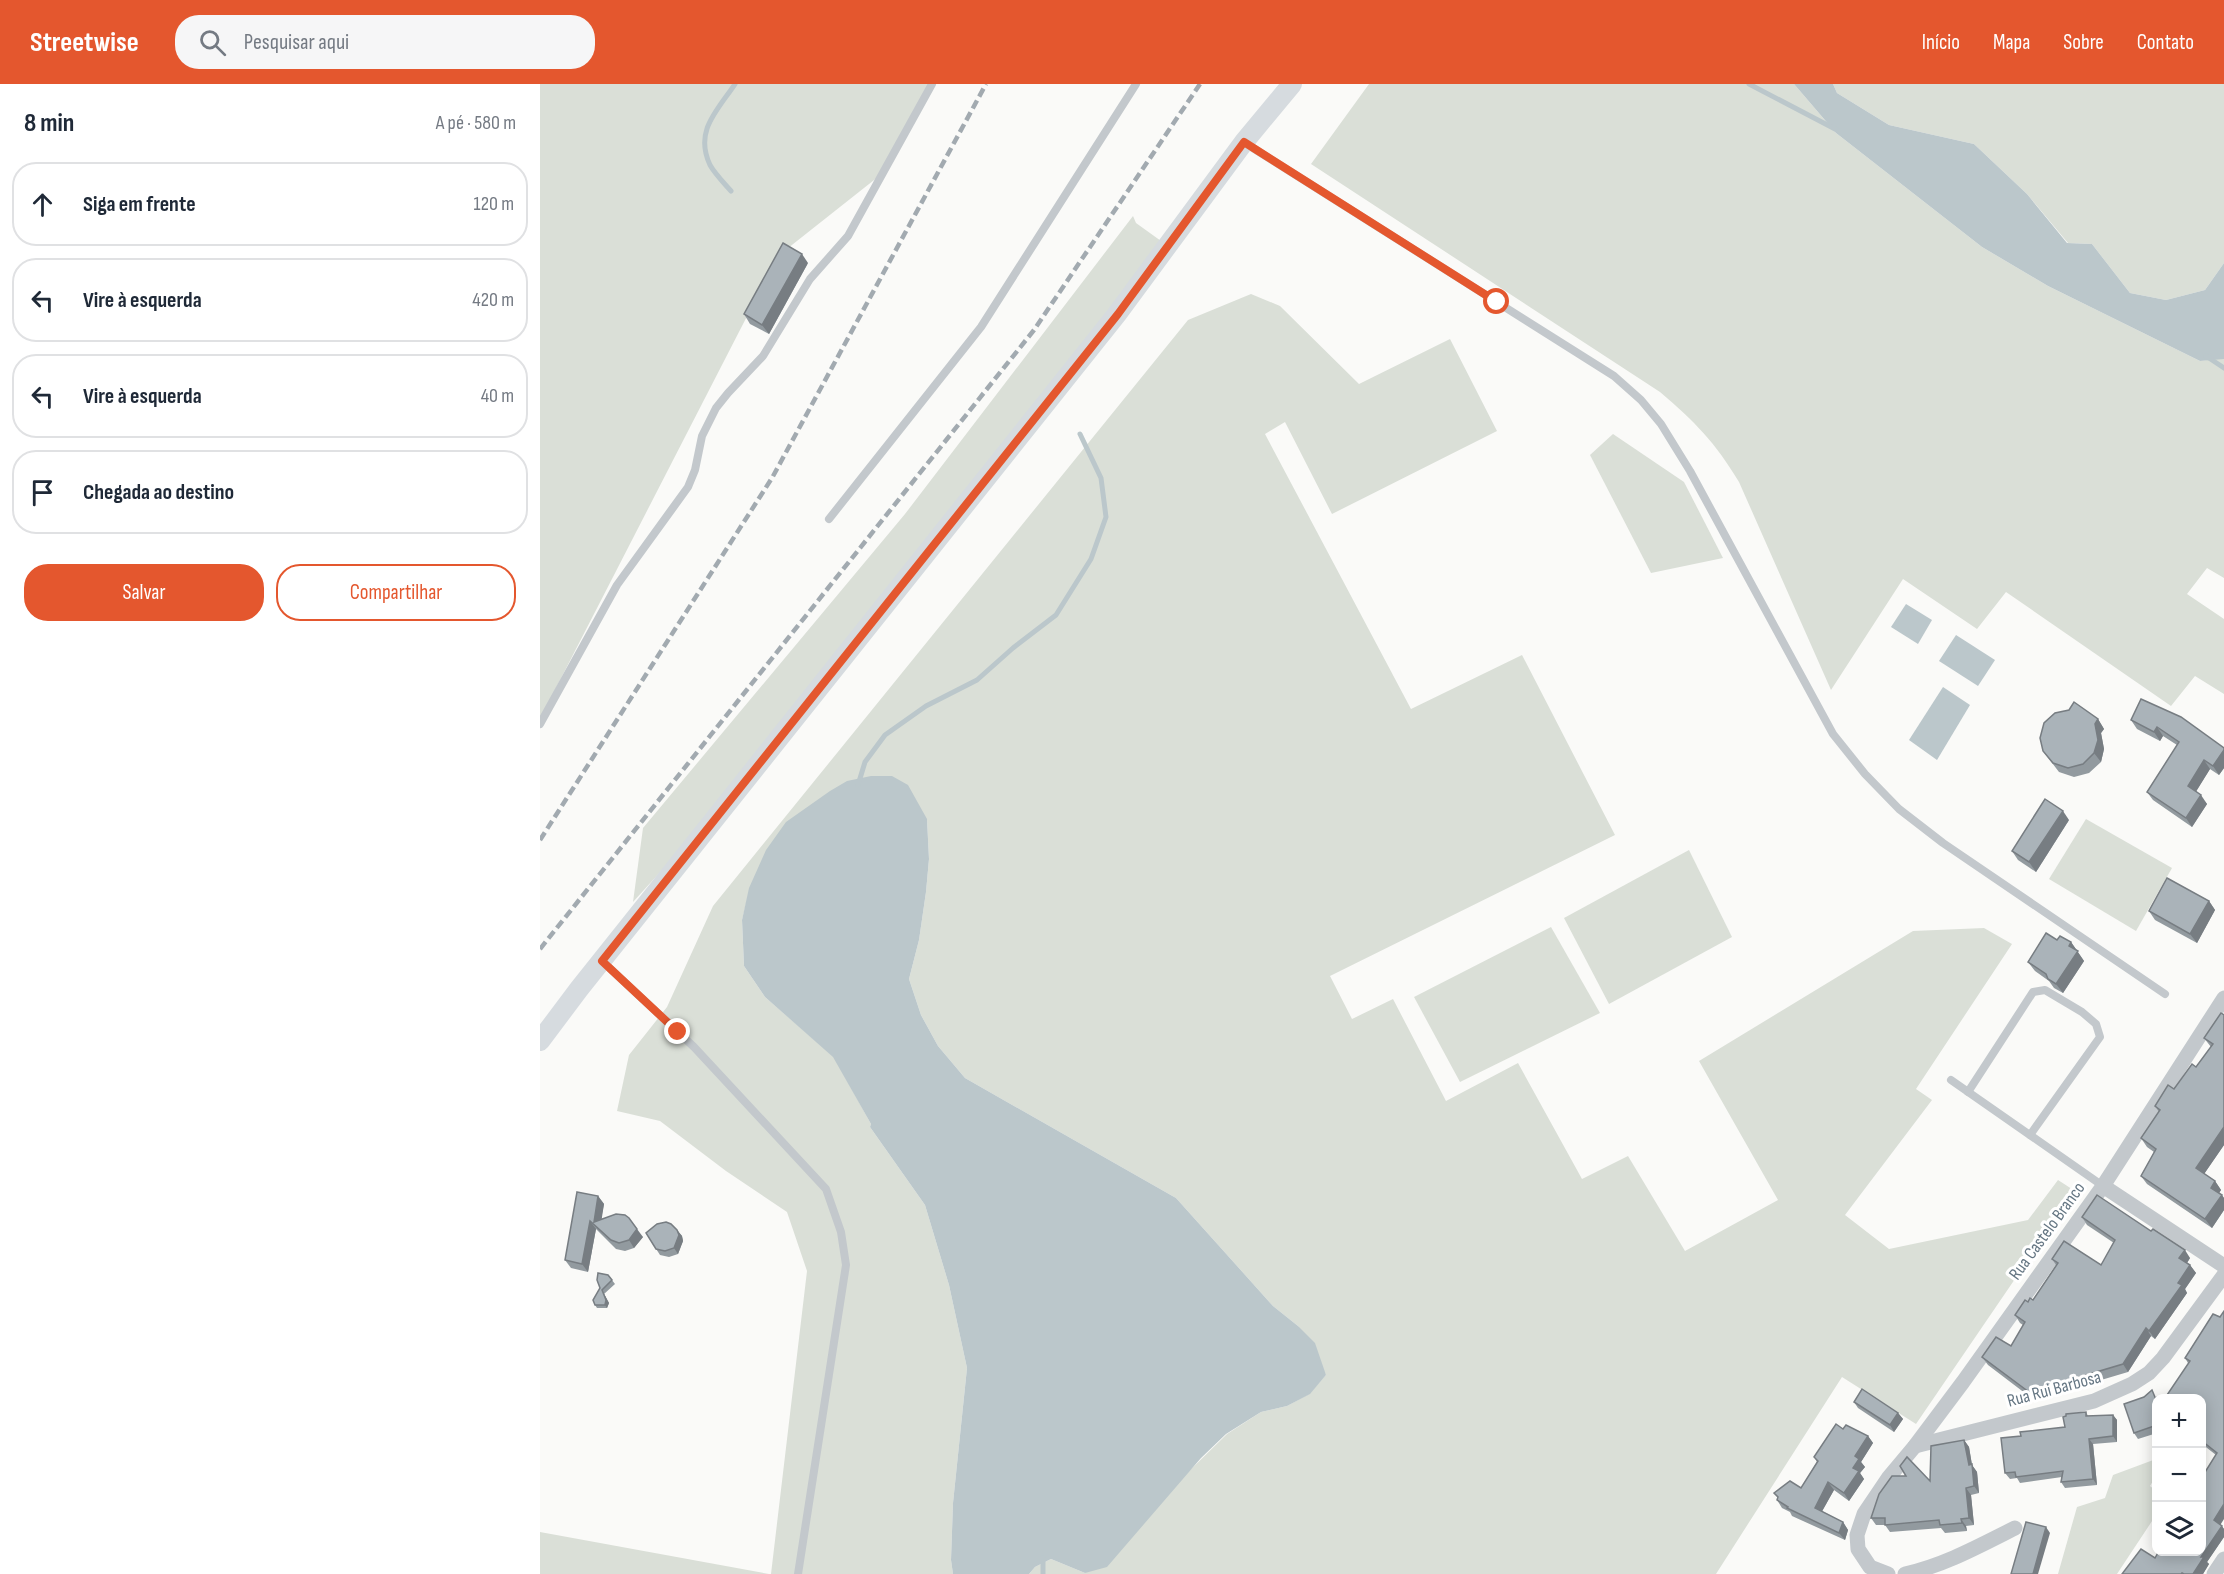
<!DOCTYPE html>
<html lang="pt">
<head>
<meta charset="utf-8">
<style>
	body { margin:0; font-family:"Sofia Sans Condensed",sans-serif; background:#f6f6f7; color:#1f2937 }
	.controls { position:absolute; right:18px; bottom:18px; display:grid; overflow:hidden; border-radius:12px; box-shadow:0 3px 15px #0003 }
	.controls button { width:54px; height:54px; display:grid; place-items:center; padding:0; border:0; border-bottom:2px solid #e0e1e3; background:#fff; color:#1f2937; font:30px sans-serif }
	.stop { position:absolute; width:18px; height:18px; margin:-14px; border:4px solid #e4572e; border-radius:50%; background:#fff }
	.stop.end { background:#e4572e; border-color:#fff; box-shadow:0 2px 6px #0008 }
	.list { margin:0; padding:0; list-style:none }
	h2 { display:flex; justify-content:space-between; align-items:center; height:78px; margin:0; padding:0 24px; font-size:26px }
	h2 small { font-size:20px; font-weight:400; color:#747a83 }
	.list li { display:grid; grid-template-columns:39px 1fr auto; gap:18px; align-items:center; box-sizing:border-box; height:84px; margin:0 12px 12px; padding:0 12px; border:2px solid #e0e1e3; border-radius:24px }
	.list b { display:block; font-size:22px; white-space:nowrap }
	.list em { font-size:20px; font-style:normal; color:#747a83 }
	.actions { display:flex; gap:12px; padding:18px 24px }
	.actions a { flex:1; padding:14px 0; border:2px solid #e4572e; border-radius:24px; text-align:center; font-size:21px; color:#e4572e }
	.actions .main { background:#e4572e; color:#fff }
	.icon { flex:none; width:33px; height:33px; fill:none; stroke:currentColor; stroke-width:2; stroke-linecap:round; stroke-linejoin:round }
	.map { position:relative; flex:none; width:1684px; height:1490px; overflow:hidden }
	header { display:flex; align-items:center; gap:36px; box-sizing:border-box; height:84px; padding:0 30px; background:#e4572e; color:#fff }
	header strong { font-size:28px }
	nav { display:flex; gap:33px; margin-inline-start:auto; font-size:21px }
	.search { width:420px; height:54px; background:#f6f6f7; display:flex; align-items:center; gap:15px; box-sizing:border-box; padding:0 21px; border-radius:24px; color:#747a83; font-size:22px }
	main { display:flex }
	aside { flex:1; background:#fff }
	.map>svg:first-child { display:block }
	.green { fill:#dadfd7 }
	.water { fill:#bbc7cb }
	.lines { fill:none; stroke-linecap:round; stroke-linejoin:round }
	.stream { stroke:#bbc7cb; stroke-width:5 }
	.lane { stroke:#c3c8cc; stroke-width:8 }
	.street { stroke:#c3c8cc; stroke-width:15 }
	.secondary { stroke:#d6dbdf; stroke-width:20 }
	.rail { stroke:#a2aab0; stroke-width:4.5; stroke-dasharray:9 4.5; stroke-linecap:butt }
	.wall { fill:#929a9f }
	.shaded-wall { fill:#777d82 }
	.building { fill:#aab3b9; stroke:#777d82; stroke-width:1.5 }
	.route { stroke:#e4572e; stroke-width:8 }
	.labels { text-anchor:middle; dominant-baseline:central; stroke-width:6; stroke-linejoin:round; paint-order:stroke }
	.street-label { font-size:18px; fill:#657683; stroke:#fff }
</style>
</head>
<body>
<header>
<strong>Streetwise</strong>
<div class="search"><svg class="icon" aria-label="search" viewBox="0 0 24 24"><circle cx="10" cy="10" r="6"/><path d="M15 15l6 6"/></svg>Pesquisar aqui</div>
<nav><a>Início</a><a>Mapa</a><a>Sobre</a><a>Contato</a></nav>
</header>
<main>
<aside>
<h2>8 min<small>A pé · 580 m</small></h2>
<ul class="list">
<li><svg class="icon" aria-label="ahead" viewBox="0 0 24 24"><path d="M12 20V5M6 11l6-6 6 6"/></svg><div><b>Siga em frente</b></div><em>120 m</em></li>
<li><svg class="icon" aria-label="left" viewBox="0 0 24 24"><path d="M17 20v-9H6M10 6l-5 5 5 5"/></svg><div><b>Vire à esquerda</b></div><em>420 m</em></li>
<li><svg class="icon" aria-label="left" viewBox="0 0 24 24"><path d="M17 20v-9H6M10 6l-5 5 5 5"/></svg><div><b>Vire à esquerda</b></div><em>40 m</em></li>
<li><svg class="icon" aria-label="arrive" viewBox="0 0 24 24"><path d="M6 21V4h12l-3 4 3 4H6"/></svg><div><b>Chegada ao destino</b></div></li>
</ul>
<div class="actions"><a class="main">Salvar</a><a>Compartilhar</a></div>
</aside>
<div class="map">
<svg width="1684" height="1490" viewBox="0 0 1684 1490">
	<rect width="100%" height="100%" fill="#fafaf8"/>
	<g class="green">
		<polygon points="0,0 394,0 348,85 238,172 0,635"/>
		<path d="M829 0H1254L1296 49 1442 163 1508 202 1660 277 1684 274V494L1667 484 1647 510 1684 535V610L1655 592 1631 622 1466 508 1437 545 1363 495 1291 606 1199 398C1175 358 1155 338 1120 308L771 80Z"/>
		<polygon points="1293,0 1684,0 1684,179 1665,206 1626,216 1590,209 1552,160 1528,159 1487,110 1434,60 1349,41 1297,9"/>
		<polygon points="593,132 596,139 628,162 123,785 93,818 103,744 365,430"/>
		<polygon points="711,210 740,222 819,300 910,255 957,347 792,430 745,338 725,350 871,625 982,571 1075,751 790,892 812,935 853,915 906,1017 978,979 1042,1095 1088,1072 1145,1167 1238,1116 1159,977 1373,847 1444,844 1472,860 1376,1005 1392,1016 1305,1131 1349,1165 1488,1136 1518,1096 1535,1107 1376,1340 1302,1293 1176,1490 489,1490 495,1483 511,1475 545,1489 687,1350 721,1328 747,1322 769,1310 786,1291 758,1242 733,1222 636,1114 425,994 398,962 381,931 369,895 379,856 386,808 389,775 387,735 210,804 202,836 204,882 225,913 294,973 331,1040 330,1043 385,1121 409,1201 427,1284 413,1419 411,1476 413,1490 231,1490 267,1187 247,1128 186,1087 120,1037 77,1027 89,971 127,923 173,822 648,236"/>
		<polygon points="1073,350 1144,398 1183,474 1111,489 1050,371"/>
		<polygon points="1546,735 1632,784 1596,847 1509,795"/>
		<polygon points="1149,766 1192,853 1069,920 1024,834"/>
		<polygon points="1011,843 1060,929 920,998 874,913"/>
		<polygon points="1616,1375 1616,1392 1610,1402 1616,1407 1616,1431 1577,1490 1518,1490 1537,1423 1565,1414 1573,1391"/>
		<polygon points="0,1448 229,1490 0,1490"/>
	</g>
	<g class="water">
		<polygon points="1254,0 1293,0 1297,9 1349,41 1434,60 1487,110 1527,159 1552,160 1590,209 1626,216 1665,206 1684,179 1684,275 1660,277 1508,202 1442,163 1296,49"/>
		<polygon points="1366,520 1392,536 1378,560 1351,543"/>
		<polygon points="1416,551 1455,576 1438,602 1399,577"/>
		<polygon points="1403,603 1430,621 1397,676 1369,656"/>
		<polygon points="331,692 352,692 368,701 387,735 389,775 386,808 379,856 369,895 381,931 398,962 425,994 636,1114 733,1222 758,1242 775,1259 786,1291 770,1310 747,1322 721,1328 686,1350 661,1374 567,1483 545,1489 511,1475 495,1483 489,1490 413,1490 411,1476 413,1419 427,1284 409,1201 385,1121 330,1043 331,1040 293,973 225,913 204,882 202,836 209,804 226,766 246,738 290,707 307,697"/>
	</g>
	<g class="lines">
		<g class="stream">
			<polyline points="1209,0 1297,46"/>
			<path d="M191 107C184 99 175 90 170 81 154 47 177 27 195 0"/>
			<polyline points="1666,272 1684,284"/>
			<polyline points="318,701 325,678 345,651 386,622 437,596 473,564 516,531 551,475 566,433 561,394 540,350"/>
			<polyline points="503,1490 503,1474"/>
		</g>
		<g class="lane">
			<polyline points="705,59 1074,292 1101,316 1121,340 1150,387 1293,650 1325,690 1359,725 1403,759 1625,910"/>
			<polyline points="289,435 441,243 596,0"/>
			<polyline points="0,640 77,501 148,403 155,386 162,352 176,324 188,309 223,272 270,195 308,152 392,0"/>
			<polyline points="62,877 154,963 286,1105 301,1148 306,1181 258,1490"/>
			<polyline points="1411,996 1563,1102"/>
			<polyline points="1428,1008 1493,908 1505,906 1542,928 1556,940 1560,953 1490,1051"/>
		</g>
		<g class="street">
			<polyline points="1563,1102 1684,1182"/>
			<polyline points="1375,1362 1554,1317 1592,1300 1609,1289 1623,1274 1684,1191"/>
			<polyline points="1348,1490 1330,1483 1318,1465 1317,1451 1324,1430 1349,1393 1375,1362 1423,1298 1563,1102 1684,914"/>
			<path d="M1365 1490C1405 1481 1439 1462 1475 1444"/>
			<polyline points="1674,1490 1684,1475"/>
		</g>
		<polyline class="secondary" points="0,957 39,905 577,230 704,58 752,0"/>
		<g class="rail">
			<polyline points="0,756 232,394 446,0"/>
			<polyline points="0,865 494,246 660,0"/>
		</g>
	</g>
	<g class="wall">
		<polygon points="268,179 229,250 210,240 204,230"/>
		<polygon points="1558,635 1564,645 1561,649 1564,665 1561,678 1549,689 1534,693 1519,688 1503,667"/>
		<polygon points="1591,636 1684,664 1684,684 1679,691 1670,685 1656,707 1667,720 1652,743 1613,716 1607,708 1637,661 1623,652 1620,657 1597,645"/>
		<polygon points="1529,736 1496,788 1478,776 1472,767"/>
		<polygon points="1669,817 1675,826 1657,859 1615,836 1609,827"/>
		<polygon points="1531,858 1544,877 1523,909 1514,904 1509,897 1495,887 1488,878"/>
		<polygon points="1684,931 1684,1061 1664,1090 1675,1097 1681,1106 1679,1109 1684,1114 1684,1126 1672,1144 1607,1100 1601,1092 1614,1068 1607,1063 1601,1054 1619,1028 1615,1022 1656,983 1671,963 1664,954"/>
		<polygon points="58,1112 64,1120 61,1135 103,1153 94,1164 85,1167 76,1165 56,1145 48,1188 31,1184 25,1176"/>
		<polygon points="1542,1133 1650,1174 1647,1179 1650,1181 1656,1189 1645,1205 1647,1209 1615,1255 1611,1252 1588,1288 1494,1316 1448,1281 1442,1273 1471,1262 1483,1241 1480,1239 1475,1231 1488,1218 1493,1216 1516,1181 1512,1175 1561,1181 1574,1159 1547,1141"/>
		<polygon points="137,1146 142,1152 143,1157 138,1170 129,1173 120,1171 106,1149"/>
		<polygon points="68,1191 75,1200 64,1210 69,1219 67,1224 57,1224 55,1221"/>
		<polygon points="1673,1230 1680,1441 1684,1445 1684,1453 1667,1478 1669,1480 1663,1490 1582,1490 1615,1474 1662,1467 1676,1371 1662,1360 1662,1314 1648,1279 1645,1274"/>
		<polygon points="1617,1312 1617,1349 1598,1355 1594,1349"/>
		<polygon points="1314,1318 1358,1329 1363,1335 1354,1348 1318,1324"/>
		<polygon points="1546,1328 1548,1332 1573,1331 1577,1336 1577,1358 1553,1360 1557,1401 1525,1404 1521,1398 1522,1393 1480,1399 1477,1394 1470,1395 1465,1389 1481,1352 1525,1343"/>
		<polygon points="1303,1345 1328,1352 1333,1359 1321,1378 1325,1383 1320,1389 1324,1395 1309,1417 1294,1406 1282,1427 1303,1438 1308,1446 1305,1456 1252,1432 1250,1428 1242,1424 1237,1416 1238,1414 1234,1409 1261,1404 1277,1378 1274,1373"/>
		<polygon points="1424,1356 1429,1363 1432,1381 1437,1388 1439,1409 1431,1411 1434,1441 1426,1442 1427,1447 1405,1449 1401,1444 1350,1448 1345,1441 1336,1441 1331,1434 1366,1392 1390,1397"/>
	</g>
	<g class="shaded-wall">
		<polygon points="262,170 268,179 229,250 222,241"/>
		<polygon points="1558,635 1564,645 1561,649 1564,665 1561,678 1554,669 1555,640"/>
		<polygon points="1617,643 1623,652 1620,657 1614,648"/>
		<polygon points="1684,666 1684,684 1679,691 1673,682"/>
		<polygon points="1664,676 1670,685 1654,711 1648,702"/>
		<polygon points="1661,711 1667,720 1652,743 1646,734"/>
		<polygon points="1523,727 1529,736 1496,788 1489,778"/>
		<polygon points="1669,817 1675,826 1657,859 1650,850"/>
		<polygon points="1531,858 1544,877 1523,909 1516,900 1529,862"/>
		<polygon points="1684,1043 1684,1061 1662,1093 1656,1084"/>
		<polygon points="1675,1097 1681,1106 1677,1112 1671,1104"/>
		<polygon points="1682,1111 1684,1114 1684,1126 1672,1144 1665,1135"/>
		<polygon points="58,1112 64,1120 60,1146 54,1138"/>
		<polygon points="50,1137 56,1145 48,1188 42,1180"/>
		<polygon points="97,1145 103,1153 94,1164 89,1156"/>
		<polygon points="137,1146 142,1152 143,1157 138,1170 134,1164"/>
		<polygon points="1645,1166 1650,1174 1645,1182 1639,1174"/>
		<polygon points="1650,1181 1656,1189 1645,1205 1647,1209 1615,1255 1609,1247 1638,1199"/>
		<polygon points="62,1206 69,1219 67,1224 65,1221"/>
		<polygon points="1606,1244 1611,1252 1588,1288 1583,1280"/>
		<polygon points="1358,1329 1363,1335 1354,1348 1350,1341"/>
		<polygon points="1573,1331 1577,1336 1577,1358 1573,1352"/>
		<polygon points="1328,1352 1333,1359 1321,1378 1325,1383 1320,1389 1324,1395 1309,1417 1304,1409 1315,1372"/>
		<polygon points="1549,1355 1553,1360 1557,1401 1553,1395"/>
		<polygon points="1424,1356 1429,1363 1432,1381 1437,1388 1439,1409 1434,1402 1429,1381"/>
		<polygon points="1288,1398 1294,1406 1280,1431 1275,1424"/>
		<polygon points="1426,1404 1431,1411 1434,1441 1429,1434"/>
		<polygon points="1684,1420 1684,1435 1679,1443 1674,1436"/>
		<polygon points="1421,1435 1426,1442 1427,1447 1422,1439"/>
		<polygon points="1303,1438 1308,1446 1305,1456 1299,1449"/>
		<polygon points="1682,1442 1684,1445 1684,1453 1667,1478 1669,1480 1663,1490 1653,1490 1661,1473"/>
		<polygon points="1506,1443 1510,1449 1498,1490 1493,1490"/>
	</g>
	<g class="building">
		<polygon points="243,159 262,170 222,241 204,230"/>
		<polygon points="1601,615 1641,633 1684,664 1684,666 1673,682 1664,676 1648,702 1661,711 1646,734 1607,708 1639,658 1617,643 1614,648 1591,636"/>
		<polygon points="1534,618 1558,635 1555,640 1558,656 1554,669 1543,680 1528,684 1513,679 1503,667 1500,654 1504,639 1515,629 1529,626"/>
		<polygon points="1505,715 1523,727 1489,778 1472,767"/>
		<polygon points="1627,794 1669,817 1650,850 1609,827"/>
		<polygon points="1506,849 1517,856 1520,852 1531,858 1529,862 1538,867 1516,900 1508,895 1506,890 1488,878"/>
		<polygon points="1681,929 1684,931 1684,1043 1656,1084 1675,1097 1671,1104 1682,1111 1665,1135 1601,1092 1616,1065 1601,1054 1620,1026 1615,1022 1628,1001 1634,1005 1652,980 1656,983 1673,960 1664,954"/>
		<polygon points="37,1108 58,1112 54,1138 76,1130 85,1131 89,1134 97,1145 89,1156 79,1159 71,1156 50,1137 42,1180 25,1176"/>
		<polygon points="1557,1111 1611,1147 1613,1145 1645,1166 1639,1174 1650,1181 1638,1199 1642,1201 1609,1247 1606,1244 1583,1280 1489,1308 1442,1273 1456,1253 1471,1262 1485,1238 1475,1231 1485,1216 1488,1218 1490,1214 1493,1216 1518,1179 1512,1175 1524,1157 1561,1181 1575,1156 1542,1133"/>
		<polygon points="126,1138 131,1140 137,1146 139,1151 134,1164 125,1167 116,1165 106,1149 117,1140"/>
		<polygon points="58,1189 68,1191 72,1196 62,1206 66,1216 65,1221 55,1221 53,1216 60,1204 57,1196"/>
		<polygon points="1684,1227 1684,1420 1674,1436 1682,1442 1661,1473 1664,1473 1653,1490 1644,1490 1642,1489 1641,1490 1582,1490 1601,1465 1615,1474 1619,1467 1662,1467 1662,1393 1677,1369 1662,1357 1662,1314 1625,1314 1650,1277 1645,1274 1673,1230 1680,1233"/>
		<polygon points="1322,1305 1358,1329 1350,1341 1314,1318"/>
		<polygon points="1612,1306 1617,1318 1617,1341 1594,1349 1584,1320 1604,1313"/>
		<polygon points="1546,1328 1546,1332 1573,1331 1573,1352 1549,1355 1553,1395 1521,1398 1523,1387 1476,1393 1475,1388 1465,1389 1461,1354 1481,1352 1480,1348 1525,1343 1523,1333 1526,1332 1526,1330"/>
		<polygon points="1296,1340 1303,1345 1306,1341 1328,1352 1315,1372 1319,1375 1313,1384 1319,1387 1304,1409 1288,1398 1275,1424 1303,1438 1299,1449 1247,1424 1248,1423 1237,1416 1238,1413 1234,1409 1250,1397 1261,1404 1278,1377 1274,1373"/>
		<polygon points="1424,1356 1429,1381 1432,1380 1434,1402 1426,1404 1429,1434 1421,1435 1422,1439 1400,1441 1399,1436 1345,1441 1345,1434 1331,1434 1339,1410 1352,1392 1366,1392 1360,1382 1367,1373 1390,1397 1391,1362"/>
		<polygon points="1486,1438 1506,1443 1493,1490 1471,1490"/>
	</g>
	<g class="lines">
		<polyline class="route" points="138,948 62,877 578,230 704,58 957,218"/>
	</g>
	<g class="labels">
		<g class="street-label">
			<text transform="translate(1507 1147) rotate(-54)">Rua Castelo Branco</text>
			<text transform="translate(1514 1305) rotate(-15)">Rua Rui Barbosa</text>
		</g>
	</g>
</svg>
<div class="controls">
<button>+</button>
<button>−</button>
<button><svg class="icon" aria-label="layers" viewBox="0 0 24 24"><path d="M12 4l9 5-9 5-9-5zM3 14l9 5 9-5"/></svg></button>
</div>
<div class="stop" style="left:957px;top:218px"></div>
<div class="stop end" style="left:138px;top:948px"></div>
</div>
</main>
</body>
</html>
